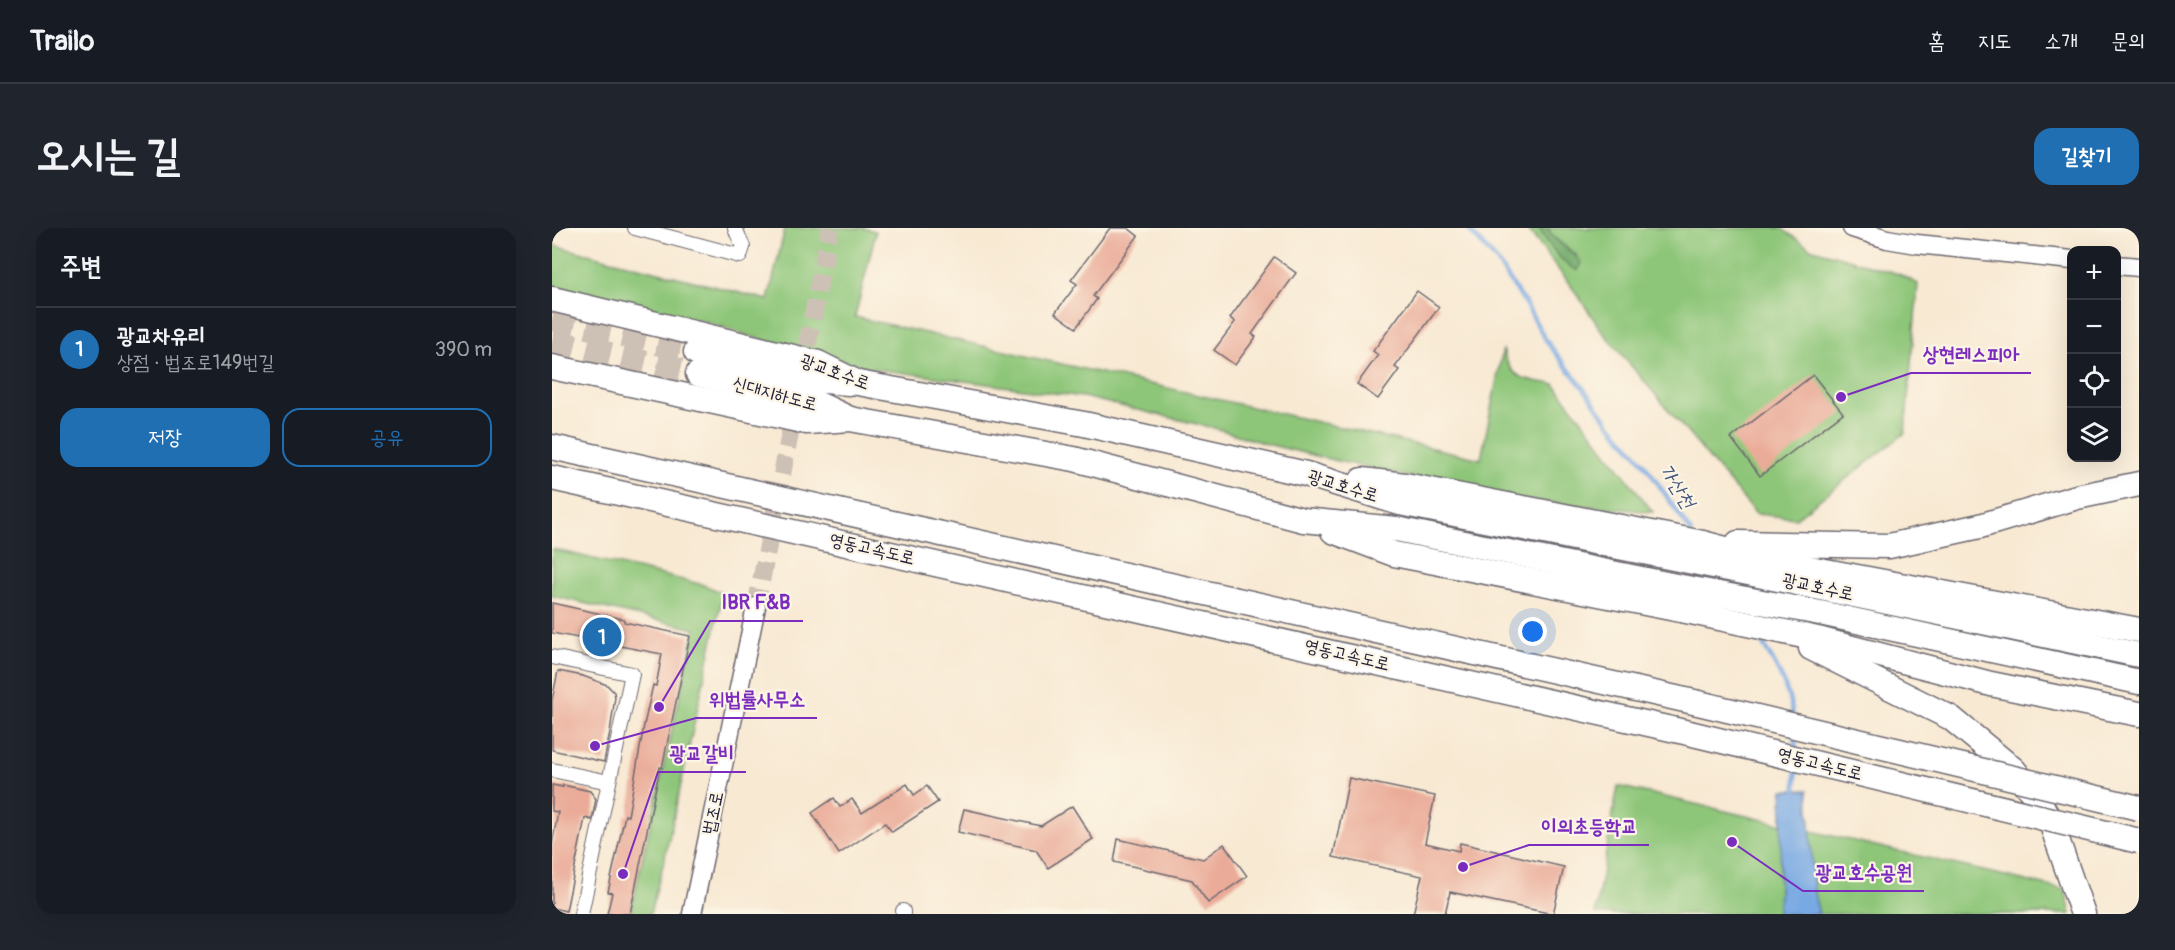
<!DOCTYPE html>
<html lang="ko">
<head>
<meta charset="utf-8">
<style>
	body { margin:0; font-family:Pangolin,"Poor Story",sans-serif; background:#20242c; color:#f1f3f6 }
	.controls { position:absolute; right:18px; top:18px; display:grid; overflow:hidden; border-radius:12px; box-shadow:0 6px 24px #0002 }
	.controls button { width:54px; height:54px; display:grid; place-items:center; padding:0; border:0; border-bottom:2px solid #363941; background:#171b24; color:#f1f3f6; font:30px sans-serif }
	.you { position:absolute; left:981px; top:404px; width:21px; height:21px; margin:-15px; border:4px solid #fff; border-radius:50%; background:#1a73e8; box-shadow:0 0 0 9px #1a73e833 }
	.badge { display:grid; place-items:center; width:39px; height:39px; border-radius:50%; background:#1f6fb2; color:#fff; font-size:20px; font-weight:700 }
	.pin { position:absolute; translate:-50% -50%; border:3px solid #fff; box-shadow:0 2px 6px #0006 }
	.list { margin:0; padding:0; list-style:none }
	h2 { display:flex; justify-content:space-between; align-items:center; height:78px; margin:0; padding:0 24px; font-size:26px }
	h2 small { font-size:20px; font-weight:400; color:#9ea1a6 }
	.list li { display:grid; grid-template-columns:39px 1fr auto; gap:18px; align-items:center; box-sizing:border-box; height:84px; padding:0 24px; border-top:2px solid #363941 }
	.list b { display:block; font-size:22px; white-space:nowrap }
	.list p { margin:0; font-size:20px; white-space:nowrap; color:#9ea1a6 }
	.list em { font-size:20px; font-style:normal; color:#9ea1a6 }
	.actions { display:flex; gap:12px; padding:18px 24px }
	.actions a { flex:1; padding:14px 0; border:2px solid #1f6fb2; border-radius:18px; text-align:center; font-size:21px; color:#1f6fb2 }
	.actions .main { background:#1f6fb2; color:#fff }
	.icon { flex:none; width:33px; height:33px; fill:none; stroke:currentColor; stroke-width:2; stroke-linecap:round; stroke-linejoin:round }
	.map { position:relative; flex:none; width:1587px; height:686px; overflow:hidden; border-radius:18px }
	header { display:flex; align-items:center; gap:36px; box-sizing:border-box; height:84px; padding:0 30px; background:#171b24; border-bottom:2px solid #363941 }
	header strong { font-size:28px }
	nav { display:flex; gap:33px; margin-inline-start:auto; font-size:21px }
	.intro { display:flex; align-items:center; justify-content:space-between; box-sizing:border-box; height:144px; padding:0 36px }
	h1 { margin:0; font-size:42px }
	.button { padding:15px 27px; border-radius:18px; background:#1f6fb2; color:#fff; font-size:21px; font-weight:700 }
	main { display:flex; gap:36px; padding:0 36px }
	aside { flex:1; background:#171b24; border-radius:18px; box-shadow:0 6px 24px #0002 }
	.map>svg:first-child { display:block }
	.green { fill:#8ec679; stroke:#58745a; stroke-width:1.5 }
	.forest { fill:#72ab69; stroke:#4a6652; stroke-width:1.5 }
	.water { fill:#78a9e3; stroke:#4d668f; stroke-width:1.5 }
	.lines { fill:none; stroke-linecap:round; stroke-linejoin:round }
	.stream { stroke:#78a9e3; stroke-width:4.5 }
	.building { fill:#eaab98 }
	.secondary-tunnel { stroke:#cdc1b5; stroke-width:18; stroke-dasharray:18 9; stroke-linecap:butt }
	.highway-tunnel { stroke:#cdc1b5; stroke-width:24; stroke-dasharray:24 12; stroke-linecap:butt }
	.street-casing { stroke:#6d6870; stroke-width:16 }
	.secondary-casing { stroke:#6d6870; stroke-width:21 }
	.highway-casing { stroke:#6d6870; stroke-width:27 }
	.street { stroke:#fff; stroke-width:14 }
	.secondary { stroke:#fff; stroke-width:18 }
	.highway { stroke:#fff; stroke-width:24 }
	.highway-bridge-casing { stroke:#6d6870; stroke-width:27; stroke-linecap:butt }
	.highway-bridge { stroke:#fff; stroke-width:24 }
	.labels { text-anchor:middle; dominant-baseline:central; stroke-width:4.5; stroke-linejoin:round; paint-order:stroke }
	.street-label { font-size:18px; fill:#22223b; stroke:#fcf5e5 }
	.water-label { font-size:20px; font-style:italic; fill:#44587e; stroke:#fcf5e5 }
	.leader { fill:none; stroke:#7b2cbf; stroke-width:2 }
	.callout-dot { fill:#7b2cbf; stroke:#fcf5e5; stroke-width:2 }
	.callout-label { font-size:20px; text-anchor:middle; font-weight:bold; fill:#7b2cbf; stroke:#fcf5e5; stroke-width:4.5; stroke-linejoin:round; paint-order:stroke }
</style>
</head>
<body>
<header>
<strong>Trailo</strong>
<nav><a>홈</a><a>지도</a><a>소개</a><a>문의</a></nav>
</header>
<div class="intro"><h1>오시는 길</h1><a class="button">길찾기</a></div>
<main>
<aside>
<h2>주변<small></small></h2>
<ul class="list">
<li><span class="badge">1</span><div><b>광교차유리</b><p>상점 · 법조로149번길</p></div><em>390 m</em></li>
</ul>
<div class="actions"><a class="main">저장</a><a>공유</a></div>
</aside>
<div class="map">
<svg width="1587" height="686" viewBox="0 0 1587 686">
	<rect width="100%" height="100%" fill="#fcf5e5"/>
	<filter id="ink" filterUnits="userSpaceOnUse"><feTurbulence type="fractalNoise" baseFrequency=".0167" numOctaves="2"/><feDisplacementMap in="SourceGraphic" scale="12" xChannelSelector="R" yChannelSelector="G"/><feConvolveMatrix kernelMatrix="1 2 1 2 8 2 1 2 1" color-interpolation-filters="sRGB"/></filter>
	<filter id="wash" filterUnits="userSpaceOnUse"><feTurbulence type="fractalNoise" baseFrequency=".008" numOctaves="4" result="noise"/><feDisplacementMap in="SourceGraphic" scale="24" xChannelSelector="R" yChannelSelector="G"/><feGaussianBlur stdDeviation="1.35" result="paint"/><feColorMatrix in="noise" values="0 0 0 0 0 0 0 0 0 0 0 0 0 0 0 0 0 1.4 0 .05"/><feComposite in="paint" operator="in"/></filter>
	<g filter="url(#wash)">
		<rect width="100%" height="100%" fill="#f8e9d3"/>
		<g class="green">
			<path d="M233 0H311L324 3 303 89 929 231 951 121C957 152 975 152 1002 156L1101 284 960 271 772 230 711 215 666 201 531 169 324 141 207 111 151 93 106 86 0 58V17L216 72Z"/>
			<path d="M975 0H987L998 17 1025 27C1017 22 999 9 996 0H1229L1258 20 1347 46 1366 56 1353 205 1244 290 1204 286 1049 102 1025 66Z"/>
			<polygon points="0,321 152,357 171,365 112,633 98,686 78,686 143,401 0,368"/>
			<polygon points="1066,558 1513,662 1519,686 1043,686"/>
		</g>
		<path class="forest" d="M987 0H996C1000 14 1022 22 1029 35L1025 42C1008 35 996 15 987 0Z"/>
		<polygon class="water" points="1231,562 1256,562 1262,666 1267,686 1226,686"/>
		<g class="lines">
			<g class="stream">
				<polyline points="915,0 944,32 973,75 995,114 1030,158 1057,195 1091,234 1139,304"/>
				<path d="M1205 407C1222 433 1237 458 1241 489"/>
				<polyline points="1243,506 1244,525"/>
				<polyline points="1244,539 1244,562"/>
			</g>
		</g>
		<g id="blocks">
			<g class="building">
				<polygon points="558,0 576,0 586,8 541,68 545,71 524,100 503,85 525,56 519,52"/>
				<polygon points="722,29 744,45 700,106 704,109 683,137 662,122 683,94 678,90"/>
				<polygon points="865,63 887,79 843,139 847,142 826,171 805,156 826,127 821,123"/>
				<polygon points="1261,147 1291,185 1208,248 1179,210"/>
				<polygon points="0,375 72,391 72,394 138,408 110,540 108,539 78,686 55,686 60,665 56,664 73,587 76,588 92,497 101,457 104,458 110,426 0,405"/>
				<polygon points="6,443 31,448 55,457 62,464 63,469 58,504 52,534 0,522 0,472"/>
				<polygon points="797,550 883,568 873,615 907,623 908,615 1012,639 1001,686 898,664 893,686 861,686 870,648 781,629"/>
				<polygon points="355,556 362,567 375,558 386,574 340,604 333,595 287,626 260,585 282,570 288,579 300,571 310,585"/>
				<polygon points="0,557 11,559 11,557 38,563 44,571 40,592 33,590 14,683 0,680 0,617 6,584 0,583"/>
				<polygon points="520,578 541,611 496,640 484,622 406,604 412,581 489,598"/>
				<polygon points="566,611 651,631 672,616 695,648 656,675 640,652 562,634"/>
			</g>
		</g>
	</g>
	<g filter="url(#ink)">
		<use href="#blocks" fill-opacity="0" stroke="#6d6870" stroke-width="1.5"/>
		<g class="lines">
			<g class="secondary-tunnel">
				<polyline points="250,144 278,0"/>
				<polyline points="204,379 243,180"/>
			</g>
			<g class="highway-tunnel">
				<polyline points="0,91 144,124"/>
				<polyline points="0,113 146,146"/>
			</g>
			<g class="street-casing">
				<g id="street">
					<polyline points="83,0 188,28 191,19 183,0"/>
					<polyline points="0,429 80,446 29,686"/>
					<polyline points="0,542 57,554"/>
					<polyline points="351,686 351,683"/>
				</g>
			</g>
			<g class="secondary-casing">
				<g id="secondary">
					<polyline points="1300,0 1335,11 1365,16 1520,32"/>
					<polyline points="1564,37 1587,39"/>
					<polyline points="140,686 204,379"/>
				</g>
			</g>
			<g class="highway-casing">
				<g id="highway">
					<polyline points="0,71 266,135 306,155 532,196 754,246 848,275 1231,352 1587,427"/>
					<polyline points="144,124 260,152 297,155"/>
					<polyline points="0,139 255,194 298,191 522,231 751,292 844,301 1124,358 1268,385 1587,454"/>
					<polyline points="146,146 260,173 296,190"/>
					<polyline points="0,219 1142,474"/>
					<polyline points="0,250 1137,505"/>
					<polyline points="810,252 853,257 1151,315 1220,333 1587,402"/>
					<polyline points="781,303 842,326 1139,384 1270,412 1439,456 1587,486"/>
					<polyline points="1186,315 1337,318 1428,298 1525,269 1587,256"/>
					<polyline points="1259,420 1399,490 1462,542 1488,574 1501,600 1531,686"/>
				</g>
			</g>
			<use href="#street" class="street"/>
			<use href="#secondary" class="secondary"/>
			<use href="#highway" class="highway"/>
			<g class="highway-bridge-casing">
				<g id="highway-bridge">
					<polyline points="1142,474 1587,580"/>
					<polyline points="1137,505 1587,613"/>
				</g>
			</g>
			<use href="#highway-bridge" class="highway-bridge"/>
		</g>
	</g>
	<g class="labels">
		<g class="street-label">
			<text transform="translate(283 144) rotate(20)">광교호수로</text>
			<text transform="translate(223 166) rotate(15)">신대지하도로</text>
			<text transform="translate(791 258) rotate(17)">광교호수로</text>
			<text transform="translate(320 321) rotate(13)">영동고속도로</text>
			<text transform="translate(1266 359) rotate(12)">광교호수로</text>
			<text transform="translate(795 427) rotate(13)">영동고속도로</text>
			<text transform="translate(1268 536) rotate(14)">영동고속도로</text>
			<text transform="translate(161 585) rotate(-78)">법조로</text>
		</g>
		<g class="water-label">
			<text transform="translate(1125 258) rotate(57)">가산천</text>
		</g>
	</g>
	<path class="leader" d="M1289 169L1359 145H1479M107 479L158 393H251M43 518L144 490H265M71 646L106 544H194M911 639L977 617H1097M1180 614L1251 663H1372"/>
	<g class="callout-dot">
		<circle cx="1289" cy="169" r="6"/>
		<circle cx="107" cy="479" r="6"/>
		<circle cx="43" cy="518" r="6"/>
		<circle cx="71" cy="646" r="6"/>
		<circle cx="911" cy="639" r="6"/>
		<circle cx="1180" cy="614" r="6"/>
	</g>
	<g class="callout-label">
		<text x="1419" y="133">상현레스피아</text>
		<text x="204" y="381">IBR F&amp;B</text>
		<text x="205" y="478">위법률사무소</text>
		<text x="150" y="532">광교갈비</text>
		<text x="1037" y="605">이의초등학교</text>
		<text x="1312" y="651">광교호수공원</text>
	</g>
</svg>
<div class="controls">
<button>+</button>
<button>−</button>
<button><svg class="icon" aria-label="locate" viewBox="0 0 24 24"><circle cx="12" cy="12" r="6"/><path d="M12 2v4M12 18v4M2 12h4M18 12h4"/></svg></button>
<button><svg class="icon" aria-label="layers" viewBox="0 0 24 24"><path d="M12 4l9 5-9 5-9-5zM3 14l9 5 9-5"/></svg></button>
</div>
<div class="you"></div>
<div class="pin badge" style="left:50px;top:409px">1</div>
</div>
</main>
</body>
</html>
